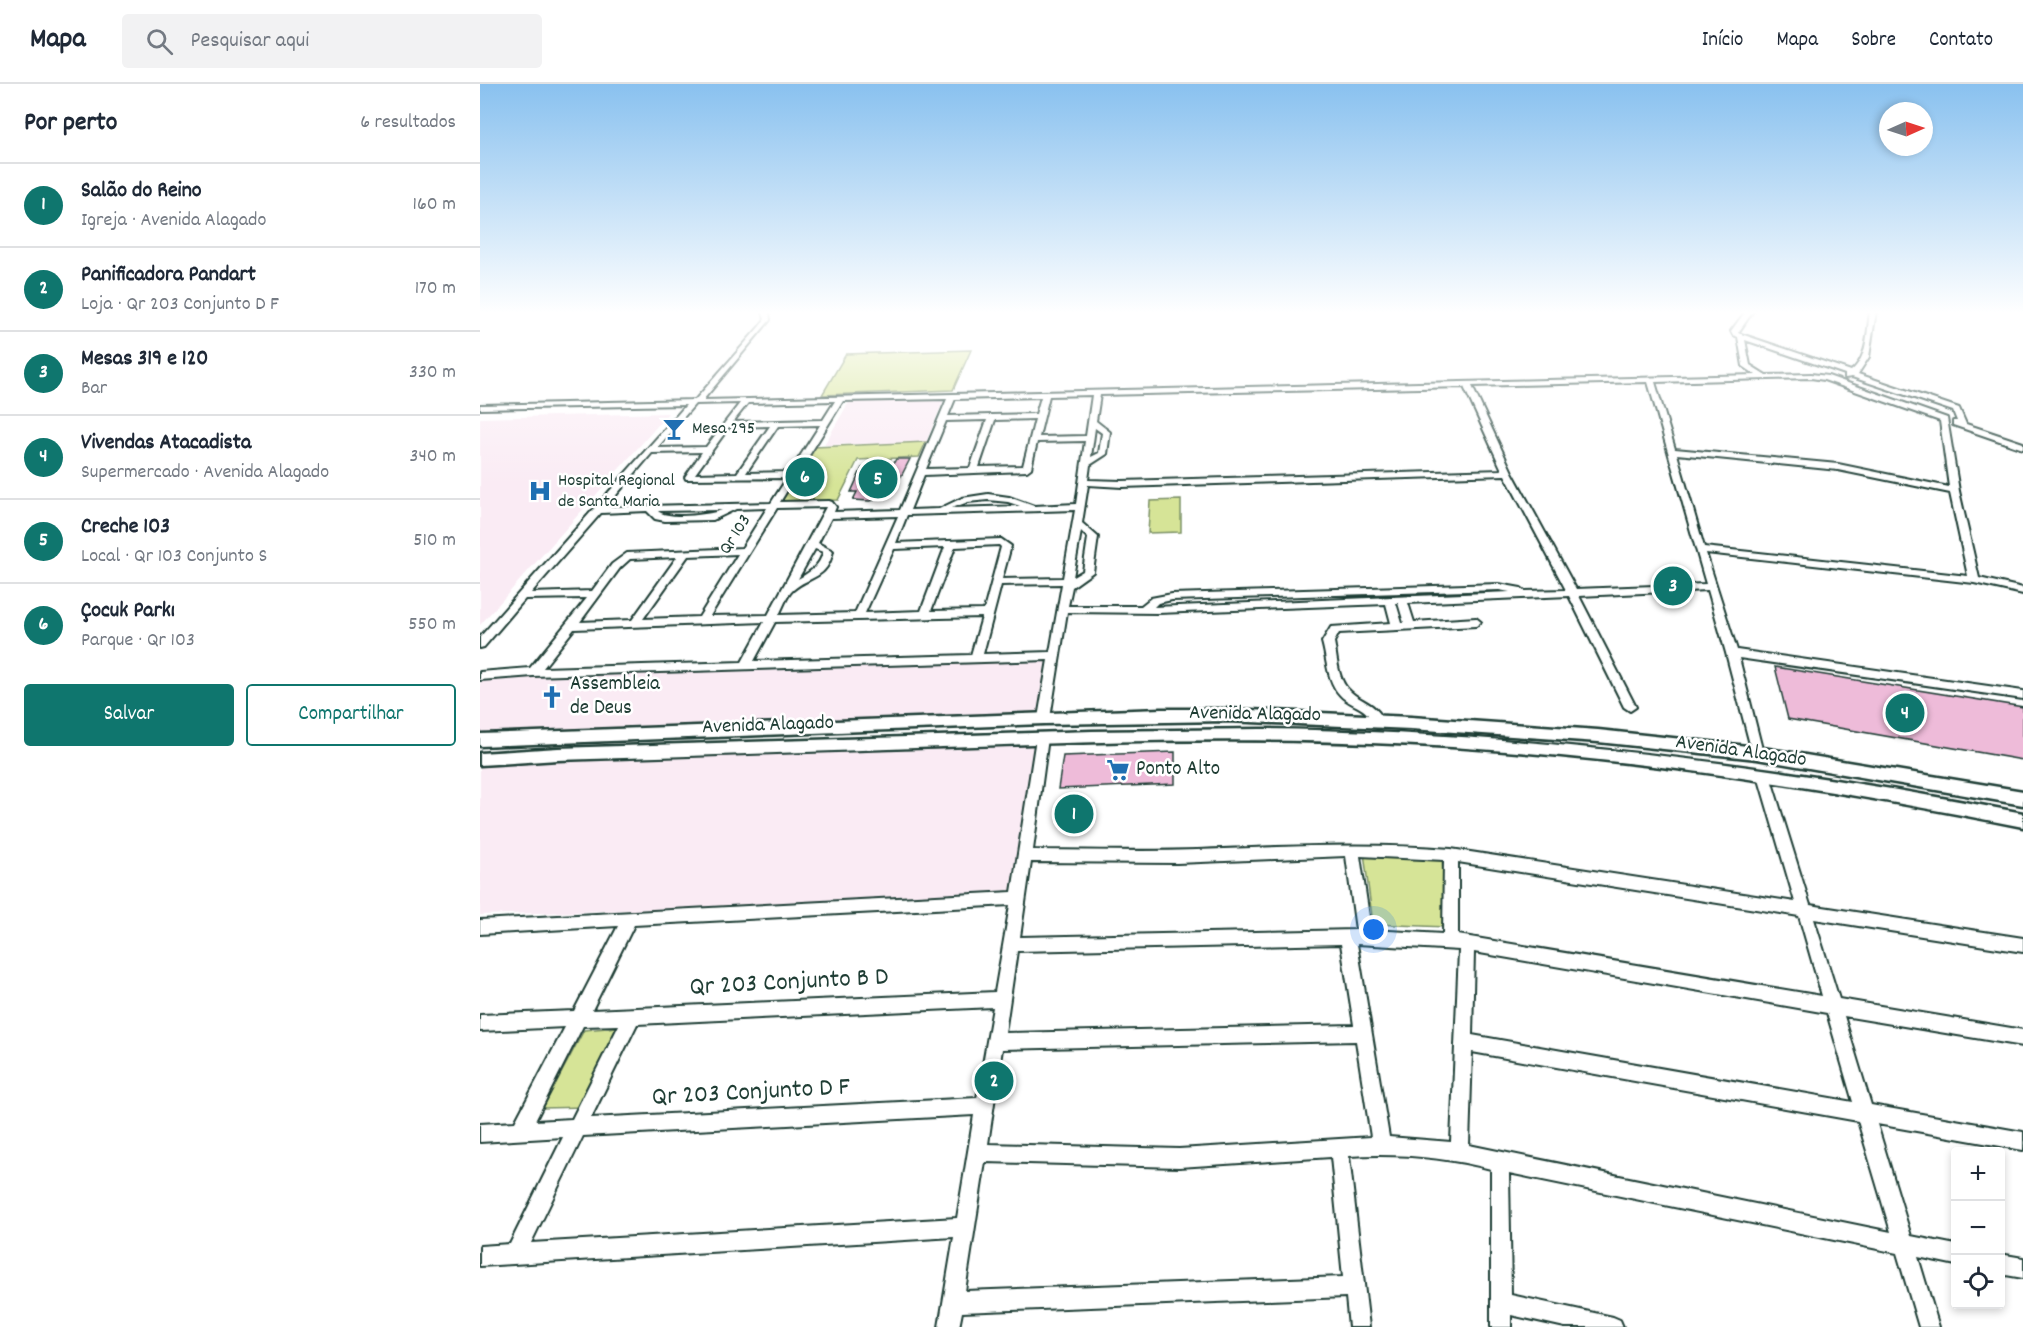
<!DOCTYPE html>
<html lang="pt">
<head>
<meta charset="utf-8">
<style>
	body { margin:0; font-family:Dekko,sans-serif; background:#f2f2f3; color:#1f2937 }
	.controls { position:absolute; right:18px; bottom:18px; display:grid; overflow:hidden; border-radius:6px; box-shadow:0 3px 9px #0003 }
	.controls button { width:54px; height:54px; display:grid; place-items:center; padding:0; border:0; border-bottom:2px solid #e0e1e3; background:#fff; color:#1f2937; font:30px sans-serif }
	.compass { position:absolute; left:1399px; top:18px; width:54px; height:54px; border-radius:50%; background:#fff; box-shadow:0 3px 9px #0003; rotate:87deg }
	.you { position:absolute; left:894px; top:846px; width:21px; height:21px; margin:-15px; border:4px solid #fff; border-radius:50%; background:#1a73e8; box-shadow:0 0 0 9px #1a73e833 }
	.badge { display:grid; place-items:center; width:39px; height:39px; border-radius:50%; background:#0f766e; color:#fff; font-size:20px; font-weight:700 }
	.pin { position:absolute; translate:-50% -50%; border:3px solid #fff; box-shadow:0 2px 6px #0006 }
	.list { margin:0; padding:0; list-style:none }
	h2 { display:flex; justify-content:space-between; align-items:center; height:78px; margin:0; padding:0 24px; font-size:26px }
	h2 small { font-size:20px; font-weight:400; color:#747a83 }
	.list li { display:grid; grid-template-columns:39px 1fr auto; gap:18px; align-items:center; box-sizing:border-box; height:84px; padding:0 24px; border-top:2px solid #e0e1e3 }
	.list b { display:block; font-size:22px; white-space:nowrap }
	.list p { margin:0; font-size:20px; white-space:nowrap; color:#747a83 }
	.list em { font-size:20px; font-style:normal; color:#747a83 }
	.actions { display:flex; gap:12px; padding:18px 24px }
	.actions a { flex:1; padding:14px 0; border:2px solid #0f766e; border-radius:6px; text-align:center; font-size:21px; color:#0f766e }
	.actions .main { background:#0f766e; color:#fff }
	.icon { flex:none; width:33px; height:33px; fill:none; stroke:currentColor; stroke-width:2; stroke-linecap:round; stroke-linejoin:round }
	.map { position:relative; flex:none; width:1543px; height:1243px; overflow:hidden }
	header { display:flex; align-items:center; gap:36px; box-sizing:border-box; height:84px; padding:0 30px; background:#fff; border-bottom:2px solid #e0e1e3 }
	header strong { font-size:28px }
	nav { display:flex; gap:33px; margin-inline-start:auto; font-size:21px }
	.search { width:420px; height:54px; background:#f2f2f3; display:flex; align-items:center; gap:15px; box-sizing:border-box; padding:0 21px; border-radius:6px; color:#747a83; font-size:22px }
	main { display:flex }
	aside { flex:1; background:#fff }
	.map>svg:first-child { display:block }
	.built { fill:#faebf4 }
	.green { fill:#d6e497; stroke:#7a9066; stroke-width:1.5 }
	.building { fill:#eebbd9; stroke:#1f3d34; stroke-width:1.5 }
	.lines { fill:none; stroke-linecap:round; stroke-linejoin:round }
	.minor-casing { stroke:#1f3d34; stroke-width:4 }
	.major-casing { stroke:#1f3d34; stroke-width:5 }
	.minor { fill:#fff; fill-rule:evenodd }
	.major { fill:#fff; fill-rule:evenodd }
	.labels { text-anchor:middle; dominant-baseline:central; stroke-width:5; stroke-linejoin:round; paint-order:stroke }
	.far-poi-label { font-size:18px; fill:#1f3d34; stroke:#fff; text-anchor:start }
	.far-street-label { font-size:18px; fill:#1f3d34; stroke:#fff }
	.poi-label { font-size:21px; fill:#1f3d34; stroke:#fff; text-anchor:start }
	.street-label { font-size:21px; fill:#1f3d34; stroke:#fff }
	.near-street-label { font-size:26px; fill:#1f3d34; stroke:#fff }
</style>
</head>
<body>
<header>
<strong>Mapa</strong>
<div class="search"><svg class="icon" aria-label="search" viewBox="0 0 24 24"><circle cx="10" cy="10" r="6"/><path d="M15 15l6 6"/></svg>Pesquisar aqui</div>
<nav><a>Início</a><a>Mapa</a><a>Sobre</a><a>Contato</a></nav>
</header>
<main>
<aside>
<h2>Por perto<small>6 resultados</small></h2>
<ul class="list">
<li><span class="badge">1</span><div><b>Salão do Reino</b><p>Igreja · Avenida Alagado</p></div><em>160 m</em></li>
<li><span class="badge">2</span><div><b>Panificadora Pandart</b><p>Loja · Qr 203 Conjunto D F</p></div><em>170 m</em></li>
<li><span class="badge">3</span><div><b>Mesas 319 e 120</b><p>Bar</p></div><em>330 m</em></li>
<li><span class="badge">4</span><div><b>Vivendas Atacadista</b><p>Supermercado · Avenida Alagado</p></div><em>340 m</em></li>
<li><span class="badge">5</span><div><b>Creche 103</b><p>Local · Qr 103 Conjunto S</p></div><em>510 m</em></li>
<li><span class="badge">6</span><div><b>Çocuk Parkı</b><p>Parque · Qr 103</p></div><em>550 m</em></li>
</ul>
<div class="actions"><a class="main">Salvar</a><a>Compartilhar</a></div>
</aside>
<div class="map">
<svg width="1543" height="1243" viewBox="0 0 1543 1243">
	<rect width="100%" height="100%" fill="#fff"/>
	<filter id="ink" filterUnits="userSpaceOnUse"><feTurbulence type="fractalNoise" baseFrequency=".0167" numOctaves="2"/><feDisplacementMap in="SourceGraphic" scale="12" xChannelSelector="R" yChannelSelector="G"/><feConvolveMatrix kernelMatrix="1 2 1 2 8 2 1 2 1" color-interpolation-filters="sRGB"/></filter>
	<g filter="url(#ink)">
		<g class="built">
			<polygon points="464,315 446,358 344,361 369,318"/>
			<polygon points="188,329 172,348 0,541 0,334"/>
			<polygon points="575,572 564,634 0,656 0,593"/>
			<polygon points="562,654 538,814 0,831 0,676"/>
		</g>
		<g class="green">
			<polygon points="491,266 473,306 342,311 366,270"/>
			<polygon points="446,358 439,373 378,376 358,416 302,417 334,363"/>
			<polygon points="701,416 701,448 668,449 670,417"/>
			<polygon points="884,769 962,773 966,843 893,840"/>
			<polygon points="139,943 105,1023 63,1024 104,946"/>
		</g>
		<g class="building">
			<polygon points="416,375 430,375 413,408 398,409 394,416 390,417 373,416 377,408 371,408 382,384 412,382"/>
			<polygon points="1295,583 1543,623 1543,676 1308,635"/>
			<polygon points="695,668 695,700 578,705 583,672"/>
		</g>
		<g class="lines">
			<g class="minor-casing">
				<g id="minor">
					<path d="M284 227 289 229 290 236 223 316 1276 291 1263 282 1258 253 1253 251 1251 247 1266 227H1273L1258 249 1371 287C1388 274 1387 248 1390 227H1396L1389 273 1378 290 1479 324 1486 340 1543 359V365L1473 341V337H1477L1473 327 1372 293 1365 294V290L1265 256 1270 281 1286 291 1331 290 1348 292 1467 334 1479 407 1499 494 1543 504V510L1494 499 1226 469 1257 566 1543 607V615L1259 574 1283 669 1281 672H1273L1246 569 1228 506 1099 512 1156 623 1150 627 1144 623 1089 512 928 519 934 538 996 534 1001 538 996 542 859 549 854 558C857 572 857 592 867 604 880 619 894 616 905 638L899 642C892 640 890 631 883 626 876 621 866 618 860 611 847 597 847 575 842 558L851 543 911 539 906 520 678 529 587 528 570 634 564 638 558 634 568 576 53 592 0 596V588L50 584 107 514 45 515 4 563 0 564V553L206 321 0 325V321L215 316 280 242 285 235 283 229ZM1331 294 1344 296 1460 337 1469 403 1358 380 1195 365 1175 298ZM1168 298 1226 500 1096 505 1032 388 992 302ZM984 303 1022 386 642 397 608 396 610 381 627 370 630 348 616 337 620 311ZM612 311 606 352 559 353 569 312ZM561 313 556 330 468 332 475 315ZM467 315 420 426 354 428 356 423 352 418 349 417 300 418 363 317ZM355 317 343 336 253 338 268 319ZM260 319 226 363 177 364 215 320ZM555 335 543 382 499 383 515 336ZM507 336 490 384 446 385 466 337ZM340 341 310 388 266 389 298 342ZM290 342 257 389 215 390 249 343ZM615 344 622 349 619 369 611 373ZM605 357 596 420 554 422 529 413 508 410 482 414 459 425 430 426 444 391 547 387 551 384 557 358ZM222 368 205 393 206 395 307 394 291 419 126 423 172 369ZM1197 370 1358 386 1470 409 1488 492 1224 463ZM1025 391 1086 506 1045 507 1041 504 1019 500 692 510 671 514 661 522H588L592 503 613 488 618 453 602 439 608 401 642 403ZM508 416 528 418 540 422 472 424 488 418ZM346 423 288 531 230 532 297 424ZM287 424 262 464 147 469 132 480 112 507 51 509 121 429 167 427 175 435 185 437 233 436 256 425ZM242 426C230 431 187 436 178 427ZM595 426 583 494 522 495 531 462 521 455 416 459 427 431ZM418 432 375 529 299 531C303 523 307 511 313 506 330 491 347 496 353 467L338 459 351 434ZM601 447 608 454 603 487 593 493ZM519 461 521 463 504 526 451 527 475 463ZM465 463 441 527 385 529 414 465ZM335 465 343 468C340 482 330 488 318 495ZM258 470 219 533 163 535 208 472ZM197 473 152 536 100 538 140 484 150 475ZM582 500 570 568 503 570 521 501ZM1019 506 1030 508 674 523 678 519 692 516ZM916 519H918L924 539H922ZM502 533 491 571 274 577 295 538ZM284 538 262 578 63 584 94 545Z"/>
					<path d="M562 649 566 651 568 654 553 766C607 766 662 768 717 766 802 763 886 758 971 765L1315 818 1278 692 1279 688H1289L1290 692 1330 821 1543 854V868L1334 835 1359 915 1543 946V962L1364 932 1391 1021 1543 1048V1066L1397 1040 1431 1152 1476 1161V1181L1438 1173 1459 1243H1439L1417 1169 1029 1089 1031 1211 1133 1233 1140 1236 1143 1243H1085L1031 1231V1243H1011V1085C965 1073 916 1069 869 1072L889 1243H869L866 1213 482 1228 479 1243H459L474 1153 0 1182V1162L30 1160 83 1053 0 1058V1040L35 1038 85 943 0 947V931L94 927 138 842 0 850V836L532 808 556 654 558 651ZM866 772 876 846 540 853 551 778 697 779ZM880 772 964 776 963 850 891 846ZM978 778 1319 832 1342 912 978 851ZM530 821 515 908 112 926 154 841ZM861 860 874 941 525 949 537 867ZM877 860 979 866 971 1058 909 1053ZM994 868 1347 929 1373 1018 992 951ZM513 923 497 1014 111 1034 157 940ZM139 941 92 1035 55 1037 103 942ZM876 957 891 1053 699 1065 508 1060 522 965ZM992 968 1378 1037 1411 1148 989 1061ZM494 1031 477 1134 51 1159 103 1052ZM851 1073 863 1193 485 1207 505 1078 699 1083Z"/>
					<polygon points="1520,1170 1543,1174 1543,1194 1520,1190"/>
				</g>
			</g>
			<g class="major-casing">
				<g id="major">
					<polygon points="681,625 747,625 931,633 1118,646 1277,663 1543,707 1543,721 1277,675 1118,658 931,645 747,637 564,640 0,662 0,650"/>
					<path d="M781 645C1037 648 1291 680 1543 729V743C1328 700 1110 667 891 659 748 653 605 658 462 663 334 668 206 672 78 676L0 681V669L78 664 612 647Z"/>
				</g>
			</g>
			<use href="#minor" class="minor"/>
			<use href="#major" class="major"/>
		</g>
	</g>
	<linearGradient id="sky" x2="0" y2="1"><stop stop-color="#89c1ef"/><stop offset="0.57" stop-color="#fff"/><stop offset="1" stop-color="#fff" stop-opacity="0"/></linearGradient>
	<rect width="1543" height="401" fill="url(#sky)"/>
	<defs>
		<g id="bar-bare" transform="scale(1.8)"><path d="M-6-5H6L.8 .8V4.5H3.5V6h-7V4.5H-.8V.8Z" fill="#1f6fb2" stroke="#fff" stroke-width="2.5" paint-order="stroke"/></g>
		<g id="hospital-bare" transform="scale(1.8)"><path d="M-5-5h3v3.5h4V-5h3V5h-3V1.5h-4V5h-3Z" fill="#1f6fb2" stroke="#fff" stroke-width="2.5" paint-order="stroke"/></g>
		<g id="church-bare" transform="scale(1.8)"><path d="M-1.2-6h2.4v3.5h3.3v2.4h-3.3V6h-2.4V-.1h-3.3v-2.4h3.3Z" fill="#1f6fb2" stroke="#fff" stroke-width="2.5" paint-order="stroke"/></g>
		<g id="supermarket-bare" transform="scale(1.8)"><path d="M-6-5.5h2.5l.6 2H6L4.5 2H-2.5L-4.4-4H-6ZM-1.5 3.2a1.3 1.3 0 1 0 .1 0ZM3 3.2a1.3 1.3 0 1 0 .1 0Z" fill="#1f6fb2" stroke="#fff" stroke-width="2.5" paint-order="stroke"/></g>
	</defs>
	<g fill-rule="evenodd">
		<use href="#bar-bare" x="194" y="345"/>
		<use href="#hospital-bare" x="60" y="407"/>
		<use href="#church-bare" x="72" y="613"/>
		<use href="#supermarket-bare" x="638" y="686"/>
	</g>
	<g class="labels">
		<g class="far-poi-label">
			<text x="212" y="345">Mesa 295</text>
			<text x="78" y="397">Hospital Regional<tspan x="78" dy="21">de Santa Maria</tspan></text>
		</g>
		<g class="far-street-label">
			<text transform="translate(256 451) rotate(-58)">Qr 103</text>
		</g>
		<g class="poi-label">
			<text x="90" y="601">Assembleia<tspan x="90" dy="24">de Deus</tspan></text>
			<text x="656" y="686">Ponto Alto</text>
		</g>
		<g class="street-label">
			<text transform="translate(775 631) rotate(1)">Avenida Alagado</text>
			<text transform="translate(288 642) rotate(-2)">Avenida Alagado</text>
			<text transform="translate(1261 668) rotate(8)">Avenida Alagado</text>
		</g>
		<g class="near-street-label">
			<text transform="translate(309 899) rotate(-3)">Qr 203 Conjunto B D</text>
			<text transform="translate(271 1009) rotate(-3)">Qr 203 Conjunto D F</text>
		</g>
	</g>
</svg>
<div class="controls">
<button>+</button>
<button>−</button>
<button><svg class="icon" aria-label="locate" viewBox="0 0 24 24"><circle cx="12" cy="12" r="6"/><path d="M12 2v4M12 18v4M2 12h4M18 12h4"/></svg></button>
</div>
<svg class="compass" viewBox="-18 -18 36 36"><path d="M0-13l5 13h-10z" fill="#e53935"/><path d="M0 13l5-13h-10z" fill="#747a83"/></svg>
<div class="you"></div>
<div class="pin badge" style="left:594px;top:730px">1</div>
<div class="pin badge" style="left:514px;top:997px">2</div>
<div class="pin badge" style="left:1193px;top:502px">3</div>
<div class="pin badge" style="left:1425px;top:629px">4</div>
<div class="pin badge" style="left:398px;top:395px">5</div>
<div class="pin badge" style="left:325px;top:393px">6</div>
</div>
</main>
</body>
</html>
